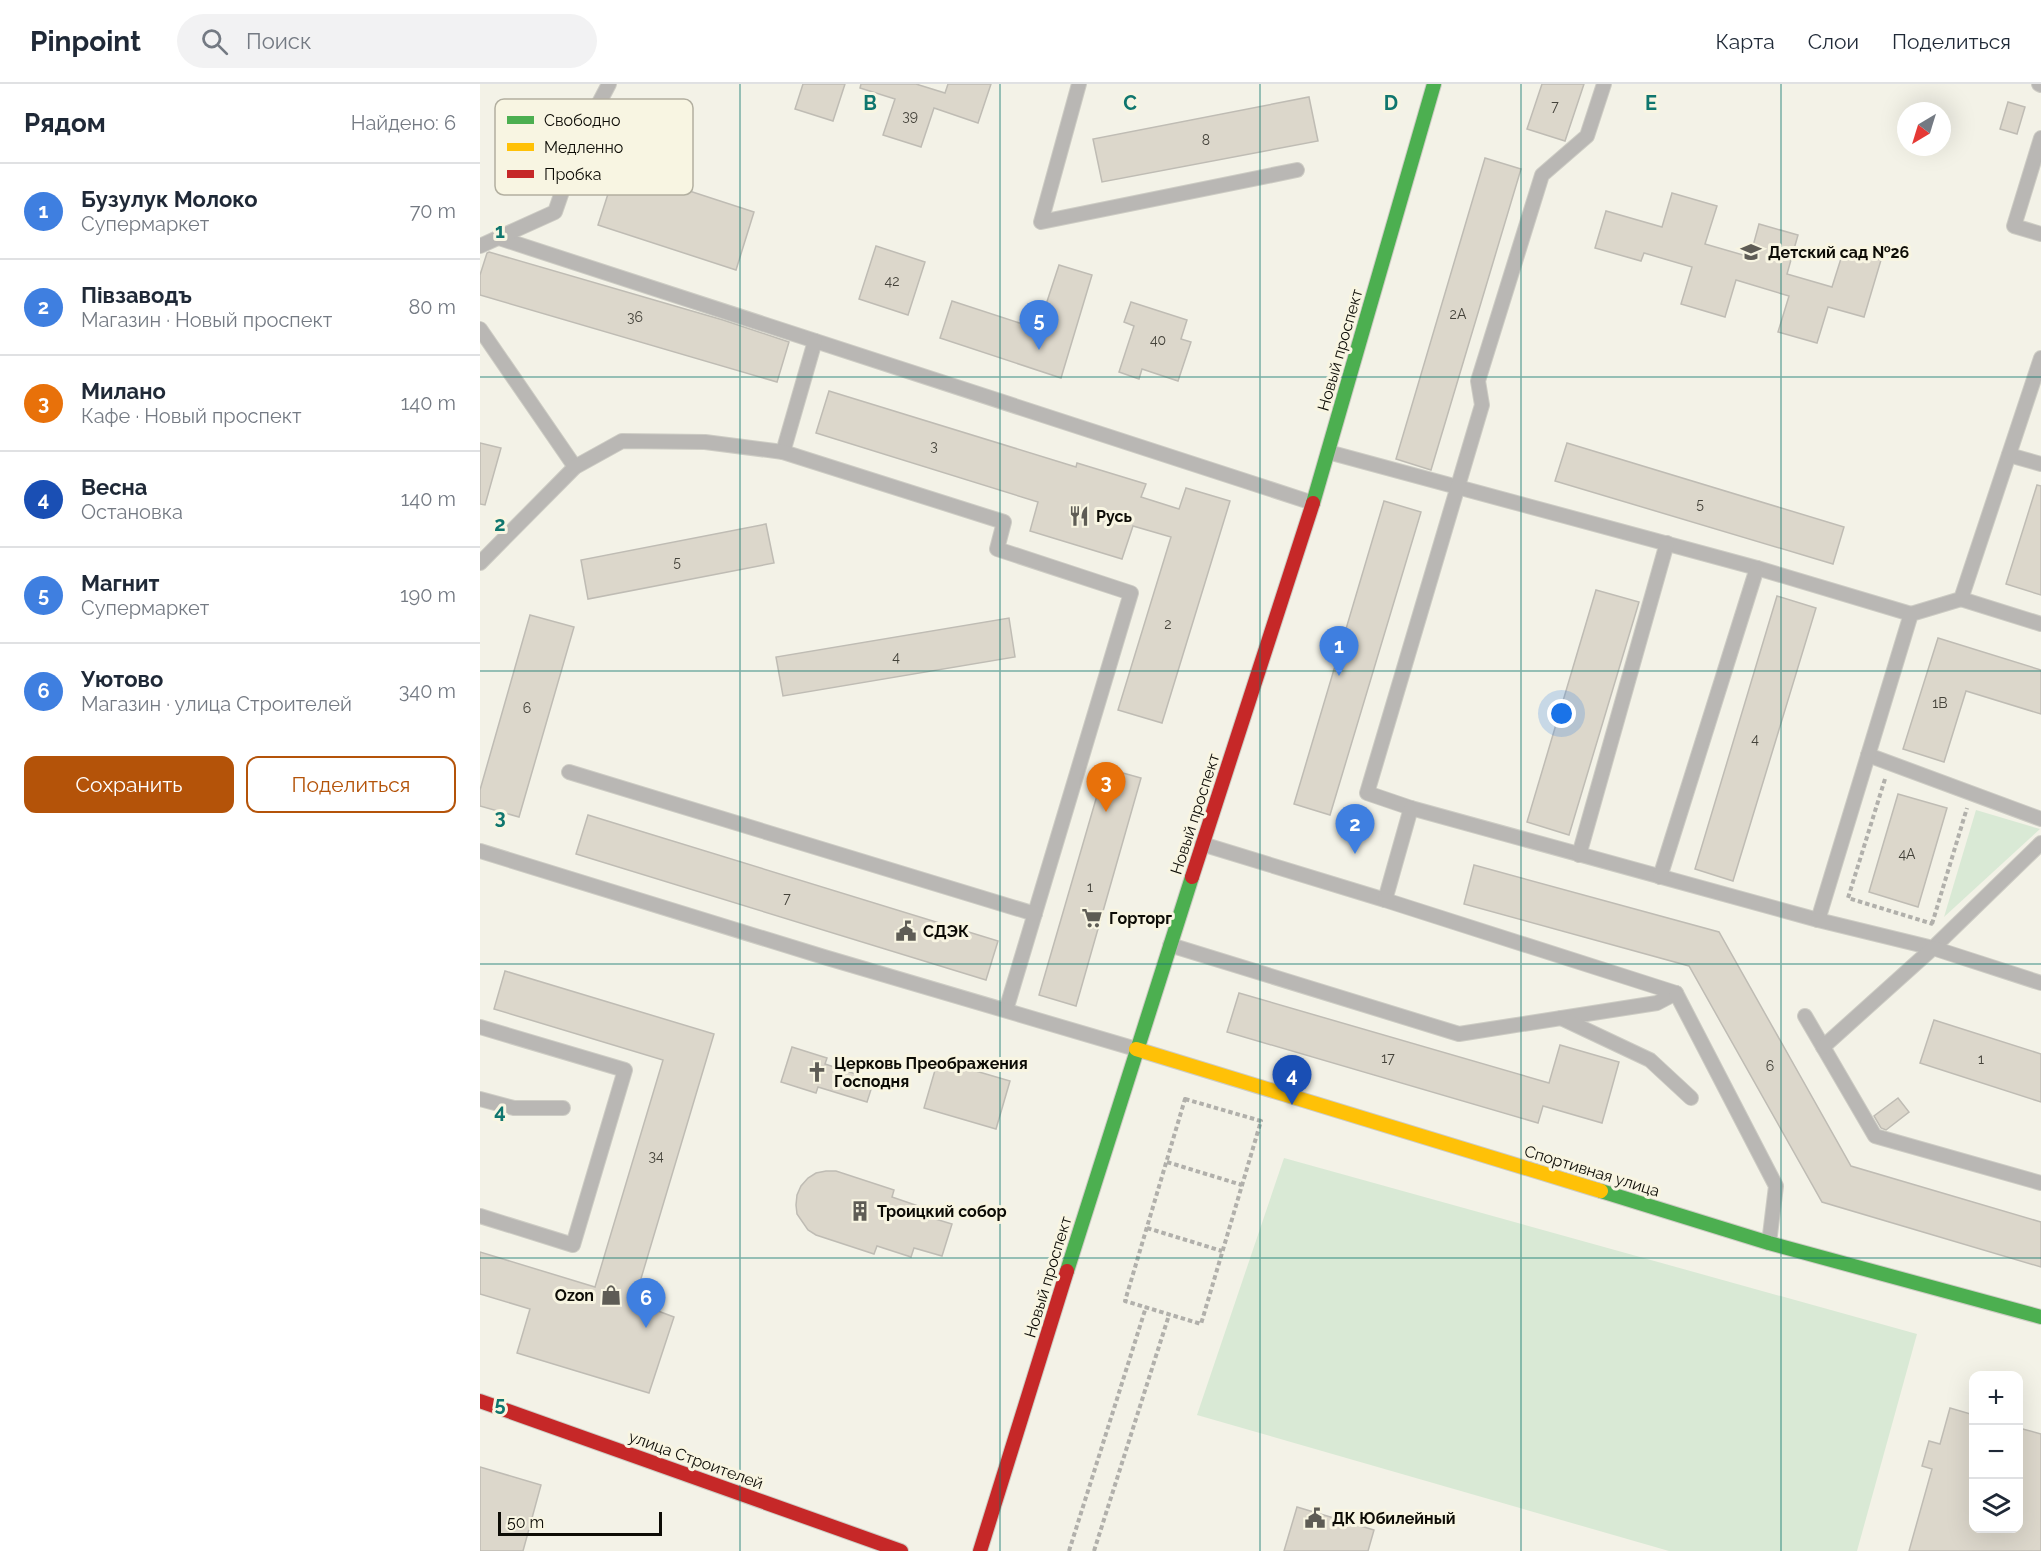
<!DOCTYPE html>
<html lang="ru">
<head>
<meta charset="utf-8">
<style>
	body { margin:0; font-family:Raleway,sans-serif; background:#f2f2f3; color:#1f2937 }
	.controls { position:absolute; right:18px; bottom:18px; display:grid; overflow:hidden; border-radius:12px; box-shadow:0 6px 24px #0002 }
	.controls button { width:54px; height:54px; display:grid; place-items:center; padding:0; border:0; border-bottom:2px solid #e0e1e3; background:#fff; color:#1f2937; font:30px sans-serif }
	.compass { position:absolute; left:1417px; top:18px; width:54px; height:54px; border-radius:50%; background:#fff; box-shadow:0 6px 24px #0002; rotate:218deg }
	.scale { position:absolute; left:18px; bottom:15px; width:164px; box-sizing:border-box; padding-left:6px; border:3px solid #0d0c06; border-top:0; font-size:16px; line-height:21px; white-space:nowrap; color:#0d0c06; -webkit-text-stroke:4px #f8f5e2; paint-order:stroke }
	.you { position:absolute; left:1082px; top:630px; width:21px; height:21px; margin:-15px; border:4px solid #fff; border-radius:50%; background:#1a73e8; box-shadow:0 0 0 9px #1a73e833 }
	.badge { display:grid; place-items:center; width:39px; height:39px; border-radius:50%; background:#b45309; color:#fff; font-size:20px; font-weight:700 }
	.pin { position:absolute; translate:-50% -50px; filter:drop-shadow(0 2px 3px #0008) }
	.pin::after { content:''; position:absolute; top:32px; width:21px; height:18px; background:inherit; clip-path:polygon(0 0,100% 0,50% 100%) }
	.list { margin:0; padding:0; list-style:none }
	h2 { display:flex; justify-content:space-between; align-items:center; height:78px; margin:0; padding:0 24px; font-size:26px }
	h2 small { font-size:20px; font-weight:400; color:#747a83 }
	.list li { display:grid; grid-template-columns:39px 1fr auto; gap:18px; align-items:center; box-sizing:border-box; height:96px; padding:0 24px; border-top:2px solid #e0e1e3 }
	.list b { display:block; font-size:22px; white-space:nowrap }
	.list p { margin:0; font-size:20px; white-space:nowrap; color:#747a83 }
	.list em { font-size:20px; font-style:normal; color:#747a83 }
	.actions { display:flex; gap:12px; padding:18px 24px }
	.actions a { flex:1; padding:14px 0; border:2px solid #b45309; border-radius:12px; text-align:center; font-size:21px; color:#b45309 }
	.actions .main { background:#b45309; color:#fff }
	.icon { flex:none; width:33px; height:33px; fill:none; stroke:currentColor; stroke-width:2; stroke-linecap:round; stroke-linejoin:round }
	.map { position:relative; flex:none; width:1561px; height:1467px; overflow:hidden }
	header { display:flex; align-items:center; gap:36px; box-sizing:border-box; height:84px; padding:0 30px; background:#fff; border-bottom:2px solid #e0e1e3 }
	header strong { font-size:28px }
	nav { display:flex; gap:33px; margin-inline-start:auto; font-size:21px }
	.search { width:420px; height:54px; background:#f2f2f3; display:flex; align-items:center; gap:15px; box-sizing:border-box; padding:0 21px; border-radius:33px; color:#747a83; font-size:22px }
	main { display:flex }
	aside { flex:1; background:#fff }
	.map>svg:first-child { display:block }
	.green { fill:#d9e9d5 }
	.building { fill:#dcd7cb; stroke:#bfbcb4; stroke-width:1.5 }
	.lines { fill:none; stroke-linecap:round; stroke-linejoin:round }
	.lane-casing { stroke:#cdccc4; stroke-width:16 }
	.fast-casing { stroke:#cdccc4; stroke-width:16 }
	.slow-casing { stroke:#cdccc4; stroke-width:16 }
	.jam-casing { stroke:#cdccc4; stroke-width:16 }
	.path { stroke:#b1b0ab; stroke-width:4; stroke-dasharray:4.5 3; stroke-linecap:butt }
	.lane { stroke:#b9b7b4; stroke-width:14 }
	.fast { stroke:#4caf50; stroke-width:14 }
	.slow { stroke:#ffc107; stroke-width:14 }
	.jam { stroke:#c62828; stroke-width:14 }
	.grid { fill:none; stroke:#0f766e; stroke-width:1.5; stroke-opacity:0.55 }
	.labels { text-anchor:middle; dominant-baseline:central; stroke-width:6; stroke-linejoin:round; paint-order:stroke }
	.number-label { font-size:14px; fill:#44423a }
	.poi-label { font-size:16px; font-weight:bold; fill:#0d0c06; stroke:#f8f5e2; text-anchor:start }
	.street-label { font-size:16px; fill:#0d0c06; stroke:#f8f5e2 }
	.key { fill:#f8f5e2; stroke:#b2afa0; stroke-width:1.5 }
	.key-label { font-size:16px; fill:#0d0c06 }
	.grid-label { font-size:20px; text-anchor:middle; font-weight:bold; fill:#0f766e; stroke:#f8f5e2; stroke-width:6; stroke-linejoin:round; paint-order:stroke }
</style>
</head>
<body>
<header>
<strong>Pinpoint</strong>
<div class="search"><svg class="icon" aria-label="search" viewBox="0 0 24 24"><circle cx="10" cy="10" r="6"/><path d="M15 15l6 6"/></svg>Поиск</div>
<nav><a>Карта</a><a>Слои</a><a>Поделиться</a></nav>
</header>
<main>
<aside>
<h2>Рядом<small>Найдено: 6</small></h2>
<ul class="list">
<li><span class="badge" style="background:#3f7fe0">1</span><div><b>Бузулук Молоко</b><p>Супермаркет</p></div><em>70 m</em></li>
<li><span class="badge" style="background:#3f7fe0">2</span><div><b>Півзаводъ</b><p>Магазин · Новый проспект</p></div><em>80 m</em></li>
<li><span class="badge" style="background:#e8710a">3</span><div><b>Милано</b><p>Кафе · Новый проспект</p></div><em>140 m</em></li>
<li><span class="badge" style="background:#1a4fb4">4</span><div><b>Весна</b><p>Остановка</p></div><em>140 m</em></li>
<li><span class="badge" style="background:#3f7fe0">5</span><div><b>Магнит</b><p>Супермаркет</p></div><em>190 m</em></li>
<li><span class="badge" style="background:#3f7fe0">6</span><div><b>Уютово</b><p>Магазин · улица Строителей</p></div><em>340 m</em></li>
</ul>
<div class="actions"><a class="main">Сохранить</a><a>Поделиться</a></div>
</aside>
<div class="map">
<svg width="1561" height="1467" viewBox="0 0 1561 1467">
	<rect width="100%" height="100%" fill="#f3f2e7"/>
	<g class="green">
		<polygon points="1496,726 1560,745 1464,833"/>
		<polygon points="804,1074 1437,1250 1377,1467 1189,1467 717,1331"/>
	</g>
	<g class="building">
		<polygon points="323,0 365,0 353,37 315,25"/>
		<polygon points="381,0 436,0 465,9 468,0 511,0 498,39 454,24 441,63 403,51 415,15 380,4"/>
		<polygon points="1062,0 1104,0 1085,57 1047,45"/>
		<polygon points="829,13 838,57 622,98 613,55"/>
		<polygon points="1528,18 1545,23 1537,50 1520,45"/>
		<polygon points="146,54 200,71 191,101 274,128 256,186 118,141"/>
		<polygon points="1005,74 1041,85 951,386 916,375"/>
		<polygon points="1192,109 1237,122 1225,160 1270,173 1279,140 1318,151 1307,190 1352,203 1364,165 1401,176 1384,233 1348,223 1337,259 1298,248 1309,212 1256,196 1245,233 1201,220 1212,183 1164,169 1161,177 1115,164 1126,127 1182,143"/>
		<polygon points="396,162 445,178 428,231 379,215"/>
		<polygon points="9,168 243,236 309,258 297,298 0,211 0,191 7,169"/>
		<polygon points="579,181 612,191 581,294 460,254 472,217 558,245"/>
		<polygon points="651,218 707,236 701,255 711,258 698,297 662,285 659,295 639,288 654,242 644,238"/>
		<polygon points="349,307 596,383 597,379 666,400 661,413 699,425 706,404 750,417 682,639 638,626 691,453 653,442 642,475 550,447 558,418 336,349"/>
		<polygon points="0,359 21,364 5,421 0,420"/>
		<polygon points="1087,359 1364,443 1353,480 1075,397"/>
		<polygon points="1557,401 1561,402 1561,511 1526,500"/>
		<polygon points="904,417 941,428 850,731 814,720"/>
		<polygon points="286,440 294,479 108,515 101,476"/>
		<polygon points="1116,506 1159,518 1089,751 1047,738"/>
		<polygon points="1297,512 1336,524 1253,797 1215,785"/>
		<polygon points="50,531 94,543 39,733 0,722 0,706"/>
		<polygon points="529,534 535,573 303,612 296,573"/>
		<polygon points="1458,554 1561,586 1561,630 1486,607 1464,678 1423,665"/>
		<polygon points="625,684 661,694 596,922 559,911"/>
		<polygon points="1418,710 1467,724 1438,823 1389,808"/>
		<polygon points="108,731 518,857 506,896 96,770"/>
		<polygon points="994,781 1239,848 1371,1082 1561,1138 1561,1183 1342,1118 1209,882 984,820"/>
		<polygon points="25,887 234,950 154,1218 194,1233 169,1309 37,1269 50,1225 0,1210 0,1168 115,1203 183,976 14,925"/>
		<polygon points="759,909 1069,999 1080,961 1139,978 1122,1039 1063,1022 1058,1039 747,948"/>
		<polygon points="1454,936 1561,970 1561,1018 1440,979"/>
		<polygon points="312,963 347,974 345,980 394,996 387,1018 338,1003 336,1009 301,998"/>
		<polygon points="458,976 530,997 516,1045 444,1024"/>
		<polygon points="1418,1014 1429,1028 1406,1046 1401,1044 1394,1032"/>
		<polygon points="346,1087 356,1087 414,1106 412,1113 444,1124 442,1131 472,1140 462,1172 434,1164 431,1173 397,1162 394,1170 336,1151 328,1146 317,1130 316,1121 317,1111 321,1102 328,1094 336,1089"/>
		<polygon points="1470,1324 1494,1331 1494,1444 1539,1444 1539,1344 1561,1350 1561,1467 1429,1467 1452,1385 1442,1382 1449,1357 1460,1360"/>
		<polygon points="0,1383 61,1401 43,1467 0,1467"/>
		<polygon points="817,1423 894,1446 888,1467 804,1467"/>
	</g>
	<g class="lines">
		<g class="lane-casing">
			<g id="lane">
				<polyline points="599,0 561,138 817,86"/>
				<polyline points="1559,0 1561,1"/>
				<polyline points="1561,54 1534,142 1561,150"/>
				<polyline points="19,154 833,419"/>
				<polyline points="0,162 75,128 101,53 129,0"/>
				<polyline points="0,245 95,383"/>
				<polyline points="303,368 335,257"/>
				<polyline points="848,368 1277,484 1431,530"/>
				<polyline points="1529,371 1561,380"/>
				<polyline points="0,479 95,383 142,357 225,358 303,368 524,438 517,465 651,509 526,926"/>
				<polyline points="1481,515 1561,540"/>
				<polyline points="1388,671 1561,735"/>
				<polyline points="89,688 555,830"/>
				<polyline points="931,724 887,709 1002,321 998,297 1062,91 1107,52 1124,0"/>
				<polyline points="722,760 905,816 931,724 1338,836 1431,530 1481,515 1561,274"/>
				<polyline points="0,767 344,873 656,965"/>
				<polyline points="1099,771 1187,459"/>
				<polyline points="1180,793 1277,484"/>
				<polyline points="1338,836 1453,864 1561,759"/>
				<polyline points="690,861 979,950 1177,919 1196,909 905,816"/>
				<polyline points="1196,909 1296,1102 1289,1159"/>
				<polyline points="1325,932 1395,1052 1561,1099"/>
				<polyline points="1081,934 1170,976 1211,1014"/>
				<polyline points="0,943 145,986 93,1161 0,1132"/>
				<polyline points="1343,963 1453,864 1561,899"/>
				<polyline points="0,1015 34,1024 83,1024"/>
			</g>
		</g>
		<g class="fast-casing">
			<g id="fast">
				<polyline points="833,419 954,0"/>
				<polyline points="1121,1107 1289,1159 1561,1233"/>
				<polyline points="587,1187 712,793"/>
			</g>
		</g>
		<g class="slow-casing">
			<polyline id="slow" points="656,965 1121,1107"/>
		</g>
		<g class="jam-casing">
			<g id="jam">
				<polyline points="712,793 833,419"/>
				<polyline points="0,1317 421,1467"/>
				<polyline points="500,1467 587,1187"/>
			</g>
		</g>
		<g class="path">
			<polyline points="1405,695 1368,814 1453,840"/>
			<polyline points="1452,840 1487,724"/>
			<polygon points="705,1015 781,1037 721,1240 645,1217"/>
			<polyline points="687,1078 762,1101"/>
			<polyline points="667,1144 742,1167"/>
			<polyline points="589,1467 666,1223"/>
			<polyline points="614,1467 689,1231"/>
		</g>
		<use href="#lane" class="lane"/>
		<use href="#fast" class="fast"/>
		<use href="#slow" class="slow"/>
		<use href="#jam" class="jam"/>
	</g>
	<path class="grid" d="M260 0V1467M520 0V1467M780 0V1467M1041 0V1467M1301 0V1467M0 293H1561M0 587H1561M0 880H1561M0 1174H1561"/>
	<defs>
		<g id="school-bare" transform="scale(1.62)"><path d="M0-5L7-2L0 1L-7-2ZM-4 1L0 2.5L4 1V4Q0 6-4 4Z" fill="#5e5c55" stroke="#f8f5e2" stroke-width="2.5" paint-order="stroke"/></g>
		<g id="restaurant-bare" transform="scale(1.62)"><path d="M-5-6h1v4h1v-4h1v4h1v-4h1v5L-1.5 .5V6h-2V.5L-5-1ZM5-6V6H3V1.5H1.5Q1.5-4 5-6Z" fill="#5e5c55" stroke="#f8f5e2" stroke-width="2.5" paint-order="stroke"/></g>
		<g id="supermarket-bare" transform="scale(1.62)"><path d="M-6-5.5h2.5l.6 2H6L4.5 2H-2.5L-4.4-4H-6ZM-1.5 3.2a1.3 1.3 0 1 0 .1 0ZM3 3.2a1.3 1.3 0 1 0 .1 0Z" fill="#5e5c55" stroke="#f8f5e2" stroke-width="2.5" paint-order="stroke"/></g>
		<g id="civic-bare" transform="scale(1.62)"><path d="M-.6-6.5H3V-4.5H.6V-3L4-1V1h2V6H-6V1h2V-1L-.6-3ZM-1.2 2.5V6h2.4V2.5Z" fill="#5e5c55" stroke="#f8f5e2" stroke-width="2.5" paint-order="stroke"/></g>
		<g id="church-bare" transform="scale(1.62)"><path d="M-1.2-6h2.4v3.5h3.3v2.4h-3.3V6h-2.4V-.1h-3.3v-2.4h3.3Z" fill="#5e5c55" stroke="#f8f5e2" stroke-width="2.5" paint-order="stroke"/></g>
		<g id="building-bare" transform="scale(1.62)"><path d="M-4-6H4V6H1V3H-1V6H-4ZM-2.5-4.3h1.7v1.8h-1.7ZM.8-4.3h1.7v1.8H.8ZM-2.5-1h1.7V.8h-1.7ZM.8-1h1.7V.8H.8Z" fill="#5e5c55" stroke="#f8f5e2" stroke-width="2.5" paint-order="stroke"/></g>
		<g id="shop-bare" transform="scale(1.62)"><path d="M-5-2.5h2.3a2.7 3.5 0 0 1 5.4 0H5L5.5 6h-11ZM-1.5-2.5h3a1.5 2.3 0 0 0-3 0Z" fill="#5e5c55" stroke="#f8f5e2" stroke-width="2.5" paint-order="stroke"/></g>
	</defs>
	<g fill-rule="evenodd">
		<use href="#school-bare" x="1271" y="168"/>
		<use href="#restaurant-bare" x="599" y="432"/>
		<use href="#supermarket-bare" x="612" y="834"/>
		<use href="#civic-bare" x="426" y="847"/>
		<use href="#church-bare" x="337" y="988"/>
		<use href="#building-bare" x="380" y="1127"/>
		<use href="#shop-bare" x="131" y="1211"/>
		<use href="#civic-bare" x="835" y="1434"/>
	</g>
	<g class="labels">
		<g class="number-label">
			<text x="1075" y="22">7</text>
			<text x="430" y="32">39</text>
			<text x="726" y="56">8</text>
			<text x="412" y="197">42</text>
			<text x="978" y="230">2А</text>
			<text x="155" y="233">36</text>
			<text x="678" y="256">40</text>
			<text x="454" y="362">3</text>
			<text x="1220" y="420">5</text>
			<text x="197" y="478">5</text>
			<text x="688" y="540">2</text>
			<text x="416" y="573">4</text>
			<text x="1460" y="619">1В</text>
			<text x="47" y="624">6</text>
			<text x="1275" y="655">4</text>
			<text x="1427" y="770">4А</text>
			<text x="610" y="803">1</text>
			<text x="307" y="814">7</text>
			<text x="908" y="974">17</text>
			<text x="1501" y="975">1</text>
			<text x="1290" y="982">6</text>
			<text x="176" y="1072">34</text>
		</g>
		<g class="poi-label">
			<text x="1288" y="168">Детский сад №26</text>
			<text x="616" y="432">Русь</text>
			<text x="629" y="834">Горторг</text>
			<text x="443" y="847">СДЭК</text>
			<text x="354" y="979">Церковь Преображения<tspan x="354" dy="18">Господня</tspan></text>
			<text x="397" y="1127">Троицкий собор</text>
			<text x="114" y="1211" text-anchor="end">Ozon</text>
			<text x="852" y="1434">ДК Юбилейный</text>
		</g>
		<g class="street-label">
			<text transform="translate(860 266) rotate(-74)">Новый проспект</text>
			<text transform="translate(715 730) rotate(-72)">Новый проспект</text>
			<text transform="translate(1112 1087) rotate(17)">Спортивная улица</text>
			<text transform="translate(568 1193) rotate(-73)">Новый проспект</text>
			<text transform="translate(216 1376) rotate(20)">улица Строителей</text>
		</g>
	</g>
	<rect x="15" y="15" width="198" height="96" rx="9" class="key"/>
	<rect x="27" y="32" width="27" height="8" fill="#4caf50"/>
	<rect x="27" y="59" width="27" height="8" fill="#ffc107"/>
	<rect x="27" y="86" width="27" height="8" fill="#c62828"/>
	<g class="key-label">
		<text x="64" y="42">Свободно</text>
		<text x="64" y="69">Медленно</text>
		<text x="64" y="96">Пробка</text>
	</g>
	<g class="grid-label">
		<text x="390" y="26">B</text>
		<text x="650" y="26">C</text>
		<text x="911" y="26">D</text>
		<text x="1171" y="26">E</text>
		<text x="20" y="154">1</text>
		<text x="20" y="447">2</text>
		<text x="20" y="740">3</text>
		<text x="20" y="1034">4</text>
		<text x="20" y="1327">5</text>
	</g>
</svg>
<div class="controls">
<button>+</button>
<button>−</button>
<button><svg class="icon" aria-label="layers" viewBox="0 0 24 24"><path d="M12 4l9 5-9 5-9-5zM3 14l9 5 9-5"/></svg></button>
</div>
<svg class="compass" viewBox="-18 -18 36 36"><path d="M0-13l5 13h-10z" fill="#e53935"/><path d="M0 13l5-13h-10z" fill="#747a83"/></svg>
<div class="scale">50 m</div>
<div class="you"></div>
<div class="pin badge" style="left:859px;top:592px;background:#3f7fe0">1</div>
<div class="pin badge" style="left:875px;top:770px;background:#3f7fe0">2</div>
<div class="pin badge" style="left:626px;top:728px;background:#e8710a">3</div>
<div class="pin badge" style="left:812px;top:1021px;background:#1a4fb4">4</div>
<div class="pin badge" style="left:559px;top:266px;background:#3f7fe0">5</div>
<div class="pin badge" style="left:166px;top:1244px;background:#3f7fe0">6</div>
</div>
</main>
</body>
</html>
